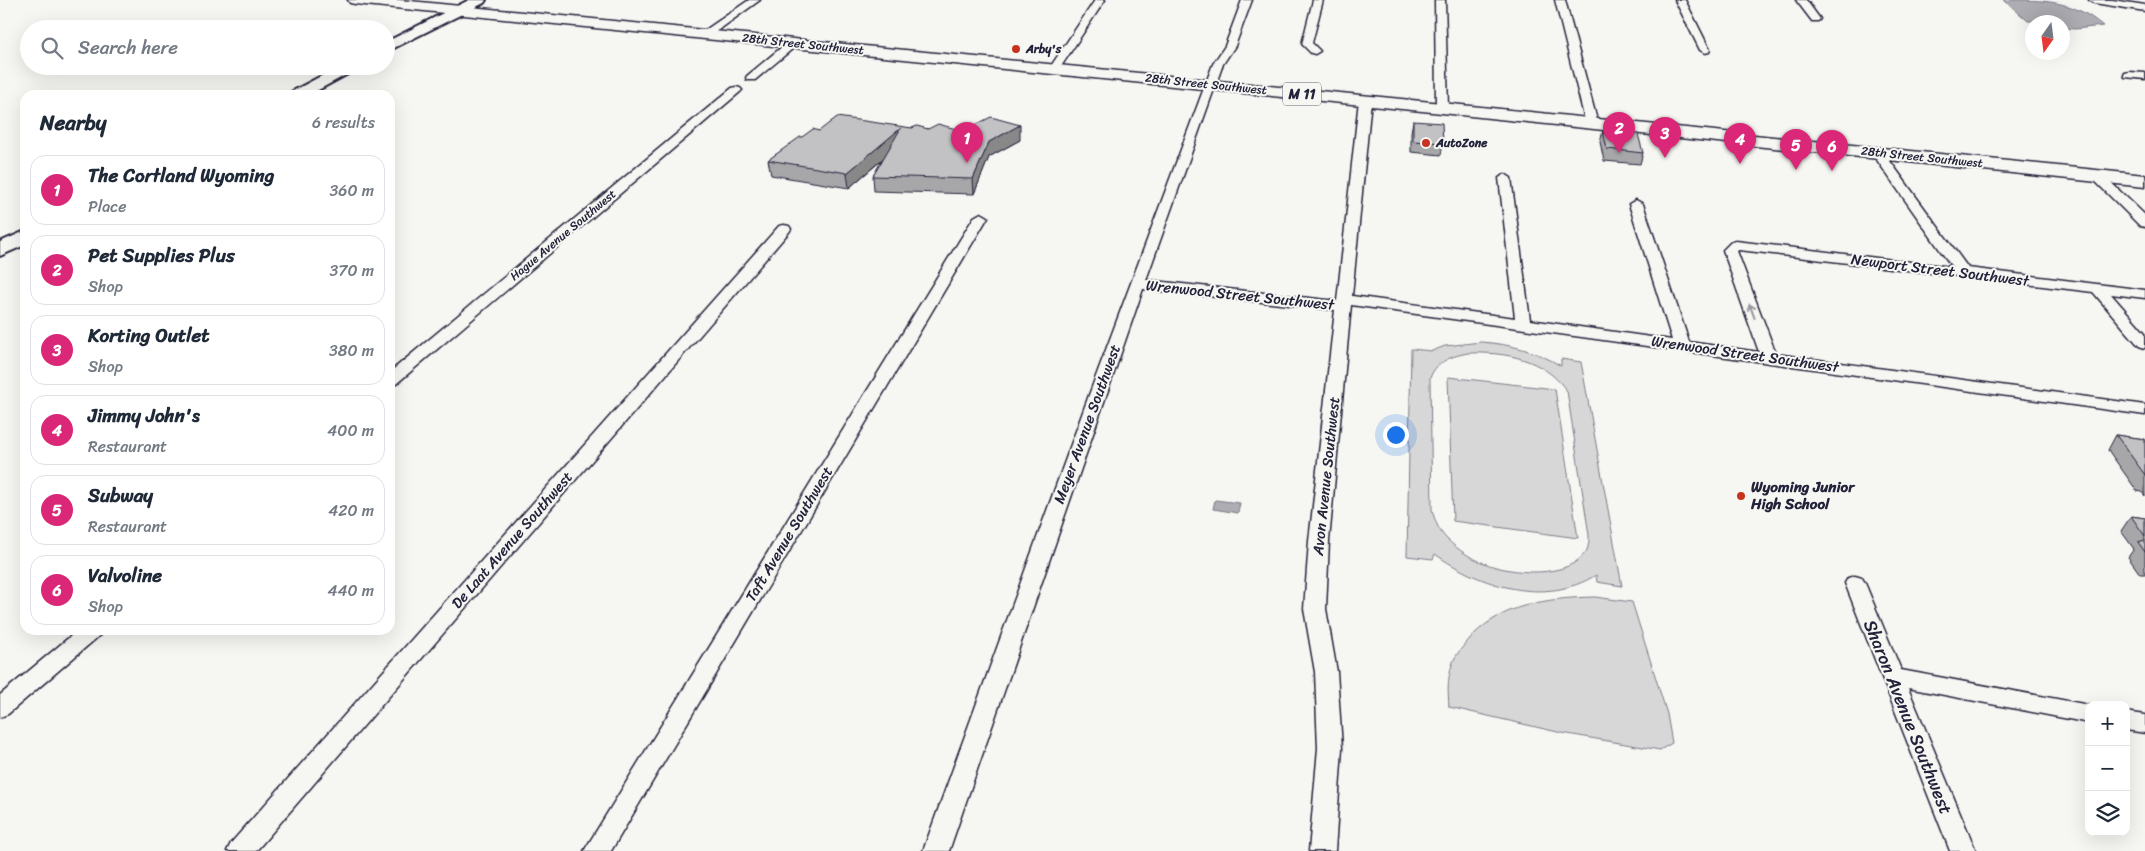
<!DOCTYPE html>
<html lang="en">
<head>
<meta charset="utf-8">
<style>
	body { margin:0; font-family:Sriracha,sans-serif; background:#f6f6f7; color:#1f2937 }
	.controls { position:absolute; right:15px; bottom:15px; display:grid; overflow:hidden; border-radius:10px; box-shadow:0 5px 20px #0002 }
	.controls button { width:45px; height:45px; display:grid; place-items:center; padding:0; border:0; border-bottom:1px solid #e0e1e3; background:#fff; color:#1f2937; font:25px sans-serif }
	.compass { position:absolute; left:2025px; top:15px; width:45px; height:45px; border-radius:50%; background:#fff; box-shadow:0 5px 20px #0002; rotate:194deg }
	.you { position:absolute; left:1395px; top:434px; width:18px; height:18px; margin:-12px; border:4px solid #fff; border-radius:50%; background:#1a73e8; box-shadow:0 0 0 8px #1a73e833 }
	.badge { display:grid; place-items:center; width:32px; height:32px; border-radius:50%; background:#db2777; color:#fff; font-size:16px; font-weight:700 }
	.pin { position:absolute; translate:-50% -41px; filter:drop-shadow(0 1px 2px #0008) }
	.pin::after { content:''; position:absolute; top:26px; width:18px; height:15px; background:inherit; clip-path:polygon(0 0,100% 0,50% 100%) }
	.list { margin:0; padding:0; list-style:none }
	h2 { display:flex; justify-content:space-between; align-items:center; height:65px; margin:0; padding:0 20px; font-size:21px }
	h2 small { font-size:16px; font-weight:400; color:#747a83 }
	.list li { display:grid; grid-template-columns:32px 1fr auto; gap:15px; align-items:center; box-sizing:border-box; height:70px; margin:0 10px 10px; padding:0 10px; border:1px solid #e0e1e3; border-radius:15px }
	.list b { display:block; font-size:19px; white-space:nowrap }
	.list p { margin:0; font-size:16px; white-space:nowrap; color:#747a83 }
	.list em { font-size:16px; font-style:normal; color:#747a83 }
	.icon { flex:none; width:28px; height:28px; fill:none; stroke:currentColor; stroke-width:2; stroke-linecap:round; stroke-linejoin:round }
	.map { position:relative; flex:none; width:2145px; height:851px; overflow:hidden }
	.search { position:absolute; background:#fff; box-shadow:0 5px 20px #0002; left:20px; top:20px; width:375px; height:55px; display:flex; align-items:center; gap:12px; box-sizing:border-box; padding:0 18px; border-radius:28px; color:#747a83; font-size:19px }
	.panel { position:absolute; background:#fff; box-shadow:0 5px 20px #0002; left:20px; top:90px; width:375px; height:545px; border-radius:15px }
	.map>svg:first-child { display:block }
	.green { fill:#d7d7d7; stroke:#7c7c89; fill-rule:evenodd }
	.water { fill:#adadb3; stroke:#757583 }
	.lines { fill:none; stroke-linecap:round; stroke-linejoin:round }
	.street-casing { stroke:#22223b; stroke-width:3 }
	.secondary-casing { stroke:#22223b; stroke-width:4 }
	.primary-casing { stroke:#22223b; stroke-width:3 }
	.street { fill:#f6f6f2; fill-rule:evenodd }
	.secondary { fill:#f6f6f2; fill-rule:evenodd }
	.primary { fill:#f6f6f2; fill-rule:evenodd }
	.wall { fill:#a7a7a9; stroke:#22223b }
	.shaded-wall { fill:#888889; stroke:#22223b }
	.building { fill:#c2c2c4; stroke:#22223b }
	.oneway { stroke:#9797a0 }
	.poi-dot { fill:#c8321e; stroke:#f6f6f2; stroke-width:2 }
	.labels { text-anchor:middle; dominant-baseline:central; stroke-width:4; stroke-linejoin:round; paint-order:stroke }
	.far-street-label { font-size:12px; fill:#22223b; stroke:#f6f6f2 }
	.far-poi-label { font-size:12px; font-weight:bold; fill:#22223b; stroke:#f6f6f2; text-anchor:start }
	.shield { fill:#f6f6f2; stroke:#626272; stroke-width:1 }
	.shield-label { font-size:14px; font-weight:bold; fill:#22223b }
	.street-label { font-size:15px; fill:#22223b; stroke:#f6f6f2 }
	.poi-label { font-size:15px; font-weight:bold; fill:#22223b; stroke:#f6f6f2; text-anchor:start }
	.near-street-label { font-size:18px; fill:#22223b; stroke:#f6f6f2 }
</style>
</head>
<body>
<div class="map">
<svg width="2145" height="851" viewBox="0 0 2145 851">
	<rect width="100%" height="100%" fill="#f6f6f2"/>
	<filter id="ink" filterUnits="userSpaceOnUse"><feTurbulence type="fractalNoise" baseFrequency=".02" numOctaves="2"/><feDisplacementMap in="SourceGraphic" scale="10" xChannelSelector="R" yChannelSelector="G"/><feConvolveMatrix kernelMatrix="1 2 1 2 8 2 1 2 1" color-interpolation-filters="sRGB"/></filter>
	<g filter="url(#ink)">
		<g class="green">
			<path d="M1481 342C1510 344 1537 351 1561 366V359L1581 362 1622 586 1597 582 1596 575C1545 607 1480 586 1435 554L1433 559 1407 556 1411 349 1432 351 1445 346ZM1468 353C1506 352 1543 358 1567 391L1589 535C1589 539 1589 545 1587 550 1570 580 1511 574 1484 563 1471 558 1458 550 1448 540 1439 532 1435 521 1432 510L1430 378C1436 361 1452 356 1468 353Z"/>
			<polygon points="1448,377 1555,389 1578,538 1453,521"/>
			<path d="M1595 597 1632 602 1667 714 1672 743 1660 750 1562 733 1449 707C1448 692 1447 679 1452 665 1454 657 1461 649 1466 643 1498 604 1547 598 1595 597Z"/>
		</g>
		<g class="water">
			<path d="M2004 0C2044 0 2073 0 2103 26L2075 29 2063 28 2062 22 2028 21Z"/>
			<polygon points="1215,500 1240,503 1238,513 1213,509"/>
		</g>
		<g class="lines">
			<g class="street-casing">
				<g id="street">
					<polygon points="749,0 760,0 709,37 701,37 701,33"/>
					<polygon points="1095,0 1105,0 1058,71 1050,71 1049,69"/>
					<polygon points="1242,0 1252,0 1235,46 1223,64 1146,280 1337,301 1359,100 1365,97 1371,100 1352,296 1515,318 1499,178 1505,174 1511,178 1530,320 1672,340 1629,204 1636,200 1643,204 1689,342 1759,352 1723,250 1731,242 1736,241 1952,267 1872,153 1878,149 1882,150 1968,268 2145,290 2145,298 2111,294 2145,333 2145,348 2139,346 2093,292 1739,250 1737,251 1776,354 2145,405 2145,415 1351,305 1329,541 1326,609 1337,672 1342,748 1335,851 1309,851 1318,748 1315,672 1304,609 1309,541 1335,310 1143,289 949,851 923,851 1089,395 1213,64 1225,46"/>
					<polygon points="1313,0 1323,0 1312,43 1320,51 1315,54 1311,53 1302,44"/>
					<polygon points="1435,0 1445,0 1448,108 1442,111 1436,108"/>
					<polygon points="1555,0 1565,0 1598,124 1596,126 1592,128 1586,124"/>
					<polygon points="1675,0 1685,0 1710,50 1709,52 1705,53 1700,50"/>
					<polygon points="1796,0 1806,0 1820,19 1818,21 1812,21"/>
					<polygon points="2089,0 2112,0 2145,5 2145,11 2094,3"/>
					<polygon points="793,40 797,41 797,45 755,80 747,80 746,78 747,76 789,41"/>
					<polygon points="2129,72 2145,73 2145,79 2125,77 2124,75 2125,73"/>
					<polygon points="736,87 740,88 742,90 740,92 396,384 390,385 390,372 732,88"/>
					<polygon points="2097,172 2101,173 2145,215 2145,227 2140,226 2093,179 2091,176 2093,173"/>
					<polygon points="981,213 988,217 611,851 584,851 974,217"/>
					<polygon points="784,225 789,226 791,229 789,232 256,851 227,851 231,843 779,226"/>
					<polygon points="1855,576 1862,578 1865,583 1901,670 2089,705 2089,723 1908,688 1976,851 1950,851 1845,583 1848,578"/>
					<polygon points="78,630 103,630 100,635 8,714 0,717 0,695"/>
					<polygon points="2126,712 2145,715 2145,733 2126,730"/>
				</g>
			</g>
			<g class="secondary-casing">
				<g id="secondary">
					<polygon points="469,0 486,0 484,3 386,52 386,42"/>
					<polygon points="340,66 359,66 357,69 309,95 289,95 291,92"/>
					<polygon points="25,231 25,245 0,256 0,242"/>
				</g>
			</g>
			<g class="primary-casing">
				<polygon id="primary" points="348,0 400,0 1442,103 2145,175 2145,187 1442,113 355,4 350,3"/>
			</g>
			<use href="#street" class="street"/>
			<use href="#secondary" class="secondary"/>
			<use href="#primary" class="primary"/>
		</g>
		<g class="wall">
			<polygon points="1413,121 1443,143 1441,155 1411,152 1411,132"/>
			<polygon points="912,128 963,131 1020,140 989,157 974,194 874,191 873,176 882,160 849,188 771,175 768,160 802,137 819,131"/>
			<polygon points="1603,131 1643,153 1640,164 1604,161 1600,142"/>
			<polygon points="2116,435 2145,439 2145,496 2142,492 2137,491 2108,450"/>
			<polygon points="2131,516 2145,518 2145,574 2140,574 2128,557 2134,549 2121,531"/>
		</g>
		<g class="shaded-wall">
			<polygon points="1020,125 1020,140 989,157 974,194 973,179 989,142"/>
			<polygon points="901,128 902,142 849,188 847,173"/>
		</g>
		<g class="building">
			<polygon points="837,117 912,128 917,126 928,129 938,124 963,131 991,117 1020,125 989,142 973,179 873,176 901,128 847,173 768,160 800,137 802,137 813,129 819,131"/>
			<polygon points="1413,121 1442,123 1443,143 1413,141"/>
			<polygon points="1603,131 1638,134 1643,153 1607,149"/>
			<polygon points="2116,435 2145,439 2145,475"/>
			<polygon points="2131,516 2145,518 2145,536"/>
			<polygon points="2145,540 2145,552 2138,542"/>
		</g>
		<defs><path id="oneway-shaft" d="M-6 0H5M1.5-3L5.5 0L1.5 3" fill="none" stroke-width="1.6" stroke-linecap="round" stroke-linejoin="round" transform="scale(1.25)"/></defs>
		<use class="oneway" href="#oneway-shaft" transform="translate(1752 311) rotate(-110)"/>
	</g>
	<g class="poi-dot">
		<circle cx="1016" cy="49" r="5"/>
		<circle cx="1426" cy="143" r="5"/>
		<circle cx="1741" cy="496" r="5"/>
	</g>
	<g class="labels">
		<g class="far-street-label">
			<text transform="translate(803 44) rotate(6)">28th Street Southwest</text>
			<text transform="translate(1206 84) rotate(6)">28th Street Southwest</text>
			<text transform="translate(1922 157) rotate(6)">28th Street Southwest</text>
			<text transform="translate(563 235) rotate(-40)">Hague Avenue Southwest</text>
		</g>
		<g class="far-poi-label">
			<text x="1026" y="49">Arby's</text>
			<text x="1436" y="143">AutoZone</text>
		</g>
		<rect class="shield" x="1283" y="82.5" width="38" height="23" rx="4"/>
		<g class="shield-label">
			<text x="1302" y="94">M 11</text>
		</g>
		<g class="street-label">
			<text transform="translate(1940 270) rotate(7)">Newport Street Southwest</text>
			<text transform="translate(1240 295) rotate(6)">Wrenwood Street Southwest</text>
			<text transform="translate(1745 354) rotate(8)">Wrenwood Street Southwest</text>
			<text transform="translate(1087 424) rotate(-70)">Meyer Avenue Southwest</text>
			<text transform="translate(1326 476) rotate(-84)">Avon Avenue Southwest</text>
			<text transform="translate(789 534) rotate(-59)">Taft Avenue Southwest</text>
			<text transform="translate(512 540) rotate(-49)">De Laat Avenue Southwest</text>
		</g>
		<g class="poi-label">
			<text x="1751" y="487">Wyoming Junior<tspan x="1751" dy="17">High School</tspan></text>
		</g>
		<g class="near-street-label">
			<text transform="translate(1908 717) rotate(68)">Sharon Avenue Southwest</text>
		</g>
	</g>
</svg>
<div class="controls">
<button>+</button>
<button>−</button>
<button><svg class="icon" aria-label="layers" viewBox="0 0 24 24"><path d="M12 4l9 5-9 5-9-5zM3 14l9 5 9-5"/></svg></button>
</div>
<svg class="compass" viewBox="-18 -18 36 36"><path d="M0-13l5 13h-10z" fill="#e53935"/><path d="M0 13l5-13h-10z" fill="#747a83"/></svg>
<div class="you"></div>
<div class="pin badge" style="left:967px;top:163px">1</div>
<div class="pin badge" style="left:1619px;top:153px">2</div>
<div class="pin badge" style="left:1665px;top:158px">3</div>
<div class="pin badge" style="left:1740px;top:164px">4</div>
<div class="pin badge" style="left:1796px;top:170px">5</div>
<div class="pin badge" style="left:1832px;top:171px">6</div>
<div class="search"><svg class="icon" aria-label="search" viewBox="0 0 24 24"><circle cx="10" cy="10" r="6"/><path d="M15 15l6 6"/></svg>Search here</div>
<section class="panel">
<h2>Nearby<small>6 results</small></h2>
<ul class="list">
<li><span class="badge">1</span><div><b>The Cortland Wyoming</b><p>Place</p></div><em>360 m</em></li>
<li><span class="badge">2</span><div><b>Pet Supplies Plus</b><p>Shop</p></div><em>370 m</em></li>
<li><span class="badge">3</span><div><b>Korting Outlet</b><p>Shop</p></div><em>380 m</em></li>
<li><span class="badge">4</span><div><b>Jimmy John's</b><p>Restaurant</p></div><em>400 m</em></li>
<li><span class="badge">5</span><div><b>Subway</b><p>Restaurant</p></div><em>420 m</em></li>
<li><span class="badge">6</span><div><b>Valvoline</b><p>Shop</p></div><em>440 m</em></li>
</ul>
</section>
</div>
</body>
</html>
